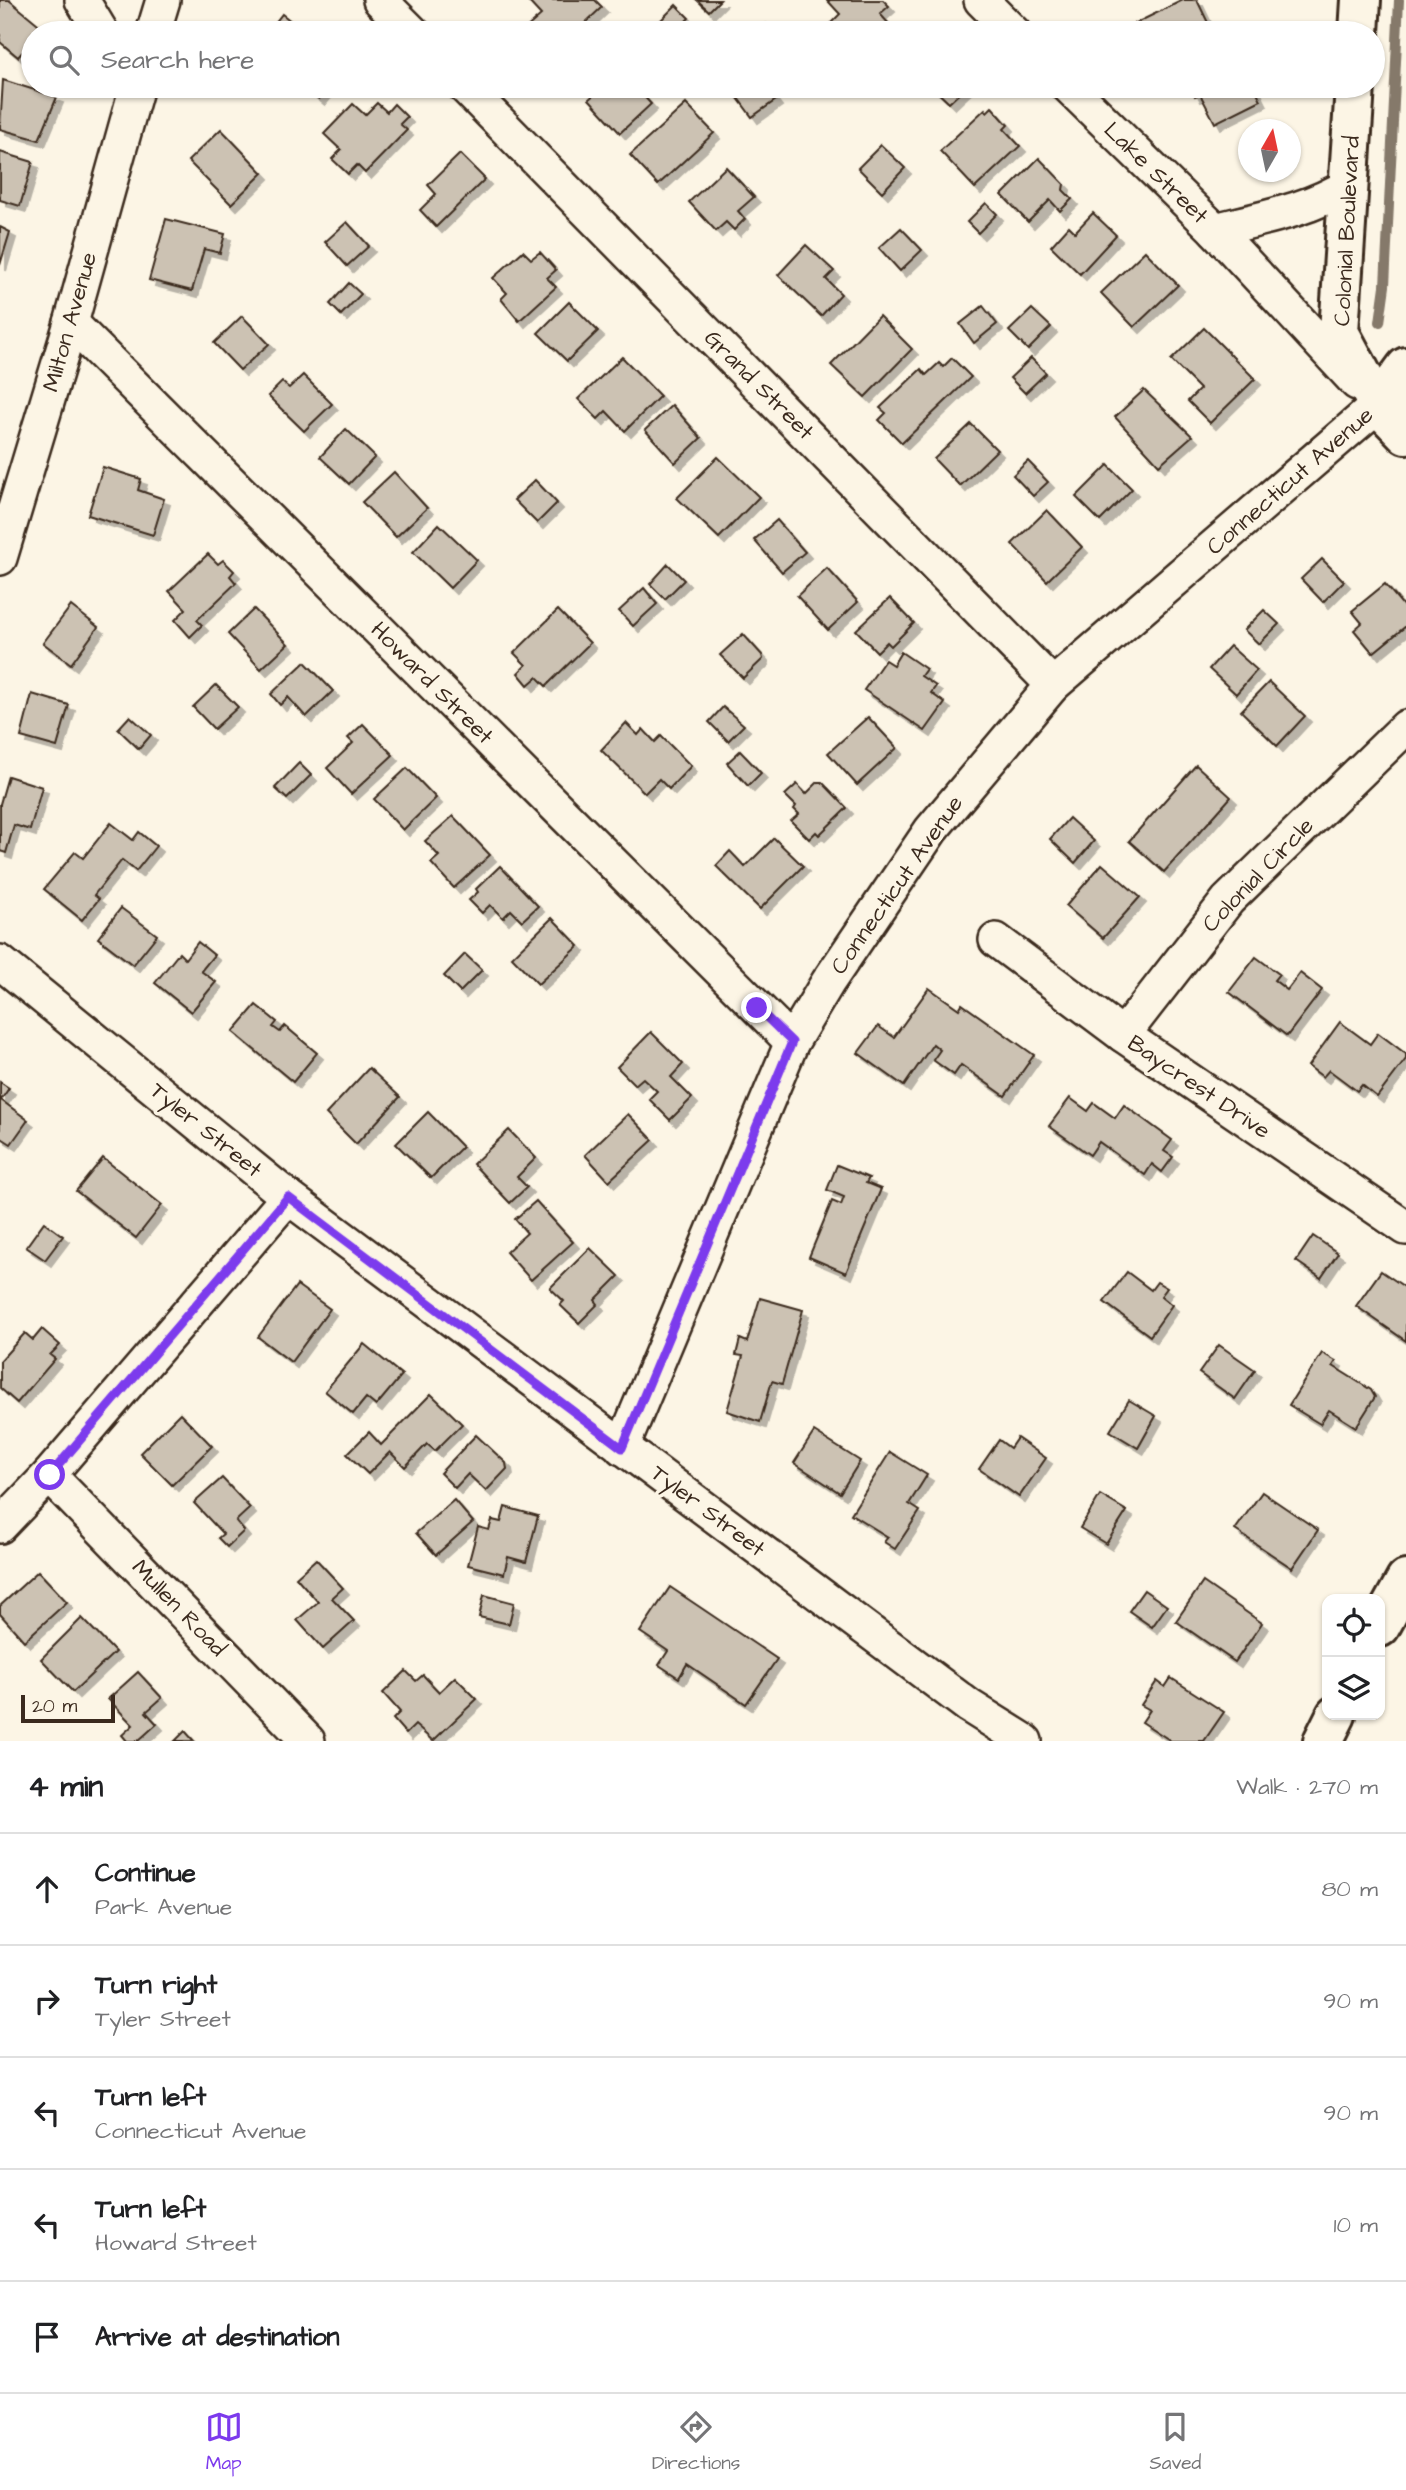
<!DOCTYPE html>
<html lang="en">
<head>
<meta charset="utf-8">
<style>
	body { margin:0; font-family:"Architects Daughter",sans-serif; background:#f6f6f6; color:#202124 }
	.controls { position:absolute; right:21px; bottom:21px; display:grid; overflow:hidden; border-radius:14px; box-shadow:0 2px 5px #0004 }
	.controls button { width:63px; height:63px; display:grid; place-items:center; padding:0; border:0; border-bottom:2px solid #e0e0e0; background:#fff; color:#202124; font:35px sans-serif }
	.compass { position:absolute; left:1238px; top:119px; width:63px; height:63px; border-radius:50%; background:#fff; box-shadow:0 2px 5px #0004; rotate:9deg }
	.scale { position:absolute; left:21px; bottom:18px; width:94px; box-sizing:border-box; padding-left:7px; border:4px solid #3b2a1e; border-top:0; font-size:19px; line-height:24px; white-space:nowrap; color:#3b2a1e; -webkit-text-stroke:5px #fcf5e5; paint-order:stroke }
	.stop { position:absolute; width:21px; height:21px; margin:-16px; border:5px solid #7c3aed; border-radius:50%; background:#fff }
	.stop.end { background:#7c3aed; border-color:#fff; box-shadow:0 2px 7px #0008 }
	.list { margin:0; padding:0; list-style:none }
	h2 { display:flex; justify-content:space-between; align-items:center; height:91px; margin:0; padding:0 28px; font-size:30px }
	h2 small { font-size:23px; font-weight:400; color:#757577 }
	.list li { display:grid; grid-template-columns:46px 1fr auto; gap:21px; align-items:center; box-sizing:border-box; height:112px; padding:0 28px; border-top:2px solid #e0e0e0 }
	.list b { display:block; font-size:26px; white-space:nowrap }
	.list p { margin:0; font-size:23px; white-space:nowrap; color:#757577 }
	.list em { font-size:23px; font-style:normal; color:#757577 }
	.icon { flex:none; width:38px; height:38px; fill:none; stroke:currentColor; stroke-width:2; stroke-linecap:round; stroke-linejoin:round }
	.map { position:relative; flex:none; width:1406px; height:1741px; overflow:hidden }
	.search { position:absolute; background:#fff; box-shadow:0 2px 5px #0004; left:21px; right:21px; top:21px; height:77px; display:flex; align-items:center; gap:18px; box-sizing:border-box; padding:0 24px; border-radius:38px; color:#757577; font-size:26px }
	.sheet { height:651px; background:#fff }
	nav { display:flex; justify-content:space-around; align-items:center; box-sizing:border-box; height:98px; border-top:2px solid #e0e0e0; background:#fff; font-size:19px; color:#757577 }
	nav a { display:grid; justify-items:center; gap:4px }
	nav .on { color:#7c3aed }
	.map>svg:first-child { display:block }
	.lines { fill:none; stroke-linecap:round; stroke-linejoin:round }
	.stream { stroke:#85796b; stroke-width:10 }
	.building { fill:#ccc2b3; stroke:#3b2a1e; stroke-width:2; filter:url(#shadow) }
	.street-casing { stroke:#3b2a1e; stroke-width:38 }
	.secondary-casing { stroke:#3b2a1e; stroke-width:44 }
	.street { stroke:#fcf5e5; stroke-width:33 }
	.secondary { stroke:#fcf5e5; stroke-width:38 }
	.route { stroke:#7c3aed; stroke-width:9 }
	.labels { text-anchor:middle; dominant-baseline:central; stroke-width:7; stroke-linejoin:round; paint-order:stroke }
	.street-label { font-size:23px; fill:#3b2a1e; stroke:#fcf5e5 }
</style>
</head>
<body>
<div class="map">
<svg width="1406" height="1741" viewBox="0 0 1406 1741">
	<defs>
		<filter id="shadow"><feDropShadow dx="6" dy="6" stdDeviation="0" flood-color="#0004"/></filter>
	</defs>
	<rect width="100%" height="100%" fill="#fcf5e5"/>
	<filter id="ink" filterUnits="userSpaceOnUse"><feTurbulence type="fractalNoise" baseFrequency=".0143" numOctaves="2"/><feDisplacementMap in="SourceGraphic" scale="14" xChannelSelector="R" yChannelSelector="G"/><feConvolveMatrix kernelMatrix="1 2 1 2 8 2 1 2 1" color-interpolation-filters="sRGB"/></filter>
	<g filter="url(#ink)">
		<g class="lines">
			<polyline class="stream" points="1380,322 1385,286 1399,0"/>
		</g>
		<g class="building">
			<polygon points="0,0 9,0 43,28 38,33 33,33 33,40 18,57 0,42"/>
			<polygon points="527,0 595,0 602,7 581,27 588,33 529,33 525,29 541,15"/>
			<polygon points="697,0 720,0 709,11"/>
			<polygon points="827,0 883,0 889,6 880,14 890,25 881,33 835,33 828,26 840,14"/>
			<polygon points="1183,0 1197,0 1213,33 1139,33 1134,24"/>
			<polygon points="676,5 689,18 674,33 667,33 658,23"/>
			<polygon points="282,14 306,33 267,33"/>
			<polygon points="766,24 774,33 756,33"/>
			<polygon points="3,80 57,97 39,140 0,129"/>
			<polygon points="303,86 330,86 319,99"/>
			<polygon points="604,86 646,86 640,92 651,104 620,133 589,99"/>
			<polygon points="738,86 765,86 776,100 752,117 732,90"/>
			<polygon points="931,86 967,86 949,103"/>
			<polygon points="1190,86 1254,86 1261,100 1215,123 1200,94 1195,96"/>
			<polygon points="377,103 387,112 394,104 407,117 400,124 407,130 365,173 357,165 348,174 332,159 341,150 324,134 353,104 365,115"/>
			<polygon points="686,104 714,133 658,185 630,155"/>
			<polygon points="992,107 1008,125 1004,129 1020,146 975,188 940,151 985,109 987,112"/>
			<polygon points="221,129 263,173 231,204 188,161"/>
			<polygon points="881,145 905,168 882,192 858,168"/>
			<polygon points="0,152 33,162 20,206 0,200"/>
			<polygon points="460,154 485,179 436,227 420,210 436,194 428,185"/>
			<polygon points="1039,158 1064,184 1063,190 1072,199 1060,211 1050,200 1028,222 1002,195"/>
			<polygon points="726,167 754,197 738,211 745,219 734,230 726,222 716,231 689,202"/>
			<polygon points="986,203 997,214 978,233 967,222"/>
			<polygon points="1093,213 1116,235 1080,274 1051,246 1069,226 1075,232"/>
			<polygon points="166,219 225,234 220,253 204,249 192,291 149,280"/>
			<polygon points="347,222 369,246 347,266 325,242"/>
			<polygon points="0,227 10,232 0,265"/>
			<polygon points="901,228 922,250 900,271 879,248"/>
			<polygon points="806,245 834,271 826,279 841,294 821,316 778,275"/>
			<polygon points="523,251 531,259 540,252 556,270 547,278 556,287 519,321 501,299 507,293 493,278"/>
			<polygon points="1145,251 1178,285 1134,327 1101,293"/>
			<polygon points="349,283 361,294 341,315 330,304"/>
			<polygon points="569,302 598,331 567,361 538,333"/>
			<polygon points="983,306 997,324 974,343 960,324"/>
			<polygon points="1032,309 1051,327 1028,350 1009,331"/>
			<polygon points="242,316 269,344 240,370 214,343"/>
			<polygon points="879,316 912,349 865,397 831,365"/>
			<polygon points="1204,328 1255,379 1210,423 1188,401 1200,389 1171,360"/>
			<polygon points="622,357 660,396 625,431 606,411 598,419 578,399"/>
			<polygon points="952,358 971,377 902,443 879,420 886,413 880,408 921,369 926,375 939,363 943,367"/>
			<polygon points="1031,358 1046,373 1025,393 1010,378"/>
			<polygon points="303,375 332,404 304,431 268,396 282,382 289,388"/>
			<polygon points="1144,390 1192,436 1159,465 1115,417"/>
			<polygon points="672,405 701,438 675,463 645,430"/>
			<polygon points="971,424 997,450 960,486 934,459"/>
			<polygon points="346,429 375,457 349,484 320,457"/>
			<polygon points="718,457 759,497 719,538 677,498"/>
			<polygon points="1028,461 1048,482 1033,496 1013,475"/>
			<polygon points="1108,465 1132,489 1100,521 1076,497"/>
			<polygon points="103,467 141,479 138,490 164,499 153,535 88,515"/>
			<polygon points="394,472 427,508 396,537 362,502"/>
			<polygon points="535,480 557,503 537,523 514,500"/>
			<polygon points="1047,510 1082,547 1047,581 1012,544"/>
			<polygon points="777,520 805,552 782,572 754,540"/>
			<polygon points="439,524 477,560 450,588 413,552"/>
			<polygon points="208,554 218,564 223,560 234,571 230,576 236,583 197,620 202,625 190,637 175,620 186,609 169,591"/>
			<polygon points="1322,559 1344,581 1323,602 1301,579"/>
			<polygon points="668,564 684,580 665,599 650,584"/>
			<polygon points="827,568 858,602 828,630 797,596"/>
			<polygon points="1385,584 1406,609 1406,626 1373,653 1354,630 1362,623 1352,611"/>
			<polygon points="644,588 657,604 633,626 619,611"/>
			<polygon points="890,598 914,623 891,646 887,642 877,652 856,630"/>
			<polygon points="71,606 98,627 71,664 43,643"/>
			<polygon points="254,609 288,644 261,669 228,634"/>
			<polygon points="558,610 590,643 546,686 537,677 528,685 518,673 526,665 514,653"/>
			<polygon points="1264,610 1279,624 1259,644 1244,630"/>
			<polygon points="743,634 762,655 763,659 743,678 720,655"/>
			<polygon points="1230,646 1257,670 1236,694 1209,669"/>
			<polygon points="901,652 926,669 921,676 936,686 931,693 945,703 925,731 864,690 885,660 893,665"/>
			<polygon points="305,662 333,691 306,717 288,697 280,705 271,694"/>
			<polygon points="1269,682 1305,716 1277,746 1241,711"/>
			<polygon points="216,685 238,707 214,729 193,707"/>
			<polygon points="32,694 69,705 57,747 21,737"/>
			<polygon points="723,707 744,725 728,741 709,722"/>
			<polygon points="130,716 151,735 139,749 118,729"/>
			<polygon points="868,717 897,748 857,785 828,753"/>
			<polygon points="626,723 638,735 643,729 655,742 661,736 691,766 669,789 659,779 645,793 601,750"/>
			<polygon points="363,724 393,755 351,794 327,768 353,743 348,738"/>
			<polygon points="740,751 761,773 748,786 727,763"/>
			<polygon points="299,763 311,775 287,799 275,788"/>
			<polygon points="1196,765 1231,797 1164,872 1129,841"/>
			<polygon points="407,768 436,798 403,830 374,799"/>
			<polygon points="8,776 42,787 30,830 14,825 6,853 0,851 0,804"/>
			<polygon points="818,782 822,782 847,808 819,835 816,832 809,839 791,821 799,814 794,809 796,806 785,795 797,784 806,794"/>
			<polygon points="453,816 490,855 454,888 431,863 439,856 425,841"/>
			<polygon points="1069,818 1094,841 1075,863 1050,839"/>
			<polygon points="111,823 133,840 139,832 156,846 136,871 122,860 94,895 99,899 82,920 44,889 75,852 83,858"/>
			<polygon points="774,838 803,866 760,909 716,866 730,851 745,867"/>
			<polygon points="1102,864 1140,897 1103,938 1066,906"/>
			<polygon points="500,866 538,906 522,921 511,910 503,918 490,905 482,913 469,900 478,892 476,889"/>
			<polygon points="121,908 157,935 133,965 98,938"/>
			<polygon points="552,918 579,946 538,984 512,957"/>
			<polygon points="198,942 214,955 201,971 216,982 191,1012 155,983 179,953 185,959"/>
			<polygon points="465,954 482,970 460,992 444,976"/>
			<polygon points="1256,957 1279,974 1274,980 1287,990 1300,973 1322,990 1287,1036 1229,992"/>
			<polygon points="929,988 959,1009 962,1004 1034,1055 1005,1096 961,1065 954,1075 933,1060 940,1050 933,1044 904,1086 858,1053 878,1026 894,1037"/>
			<polygon points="256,1005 277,1022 273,1027 280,1032 285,1026 317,1053 293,1082 233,1032"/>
			<polygon points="1340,1022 1370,1044 1378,1033 1406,1054 1406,1059 1377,1097 1362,1085 1357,1091 1329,1070 1323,1077 1308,1066"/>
			<polygon points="651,1032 683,1064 671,1077 692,1098 670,1120 649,1099 657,1091 643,1078 635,1085 617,1067"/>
			<polygon points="369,1068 400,1097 356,1144 326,1114"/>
			<polygon points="0,1082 9,1088 1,1100 28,1120 11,1144 0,1137"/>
			<polygon points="1070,1098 1088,1111 1094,1103 1115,1118 1124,1105 1172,1140 1164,1151 1173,1157 1162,1172 1152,1164 1145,1175 1099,1142 1090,1155 1049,1126"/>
			<polygon points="428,1112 462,1147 431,1178 396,1144"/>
			<polygon points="628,1114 653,1140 609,1181 585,1155"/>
			<polygon points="509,1130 536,1158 517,1177 527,1187 510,1203 473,1164"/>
			<polygon points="103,1158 162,1205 136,1238 76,1191"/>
			<polygon points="837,1165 869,1178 866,1183 881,1189 846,1273 809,1257 832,1201 841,1205 844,1197 827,1190"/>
			<polygon points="536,1201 573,1242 531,1280 506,1252 527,1233 515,1219"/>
			<polygon points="44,1222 63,1236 45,1260 26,1247"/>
			<polygon points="1313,1236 1338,1253 1321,1278 1296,1261"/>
			<polygon points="590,1248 619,1276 595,1300 598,1304 579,1323 560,1305 564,1301 550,1288"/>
			<polygon points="1381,1271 1406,1288 1406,1341 1356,1306"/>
			<polygon points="1127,1272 1151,1290 1157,1282 1167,1288 1161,1296 1172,1305 1150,1336 1104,1302"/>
			<polygon points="297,1285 330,1309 291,1362 258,1337"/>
			<polygon points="760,1298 803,1310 782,1384 772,1381 760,1422 727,1411 743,1356 736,1355 740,1339 747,1342"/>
			<polygon points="42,1329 60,1345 50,1355 55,1359 17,1403 0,1388 0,1361 25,1333 33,1340"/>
			<polygon points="364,1344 402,1375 376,1406 366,1398 353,1414 325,1391"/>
			<polygon points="1219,1345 1255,1370 1235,1399 1199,1373"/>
			<polygon points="1322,1353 1336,1361 1333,1366 1371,1390 1375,1397 1356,1427 1329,1410 1320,1424 1289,1405"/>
			<polygon points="431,1394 462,1424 435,1451 427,1444 405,1467 390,1452 368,1474 347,1454 369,1432 381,1445"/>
			<polygon points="1129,1400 1156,1416 1138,1448 1110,1431"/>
			<polygon points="180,1413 212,1446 172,1485 140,1453"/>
			<polygon points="814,1432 860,1461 840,1493 794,1463"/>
			<polygon points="476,1435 506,1463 507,1469 486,1491 468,1474 455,1488 440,1473"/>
			<polygon points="1017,1438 1046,1458 1019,1497 979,1469 999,1440 1010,1448"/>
			<polygon points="890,1452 927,1475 909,1504 920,1511 895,1549 884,1542 888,1537 851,1514"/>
			<polygon points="222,1478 250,1508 236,1521 244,1531 227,1547 218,1538 223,1534 194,1503"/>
			<polygon points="1262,1492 1318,1530 1292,1568 1235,1530"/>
			<polygon points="1100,1495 1127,1511 1106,1544 1080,1528"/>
			<polygon points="454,1500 473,1522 436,1555 416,1533"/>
			<polygon points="505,1507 538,1516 526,1562 508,1557 504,1574 468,1565 478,1527 489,1530 492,1520 501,1522"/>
			<polygon points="316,1559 343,1588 332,1598 354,1621 323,1649 297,1620 318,1602 296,1577"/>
			<polygon points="38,1571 67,1602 24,1641 0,1614 0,1606"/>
			<polygon points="1203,1582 1262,1623 1235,1662 1176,1621"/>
			<polygon points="670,1587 777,1659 746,1704 687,1664 679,1678 659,1665 668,1651 640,1632"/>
			<polygon points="1144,1590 1167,1606 1152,1627 1129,1611"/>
			<polygon points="484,1595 514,1603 509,1624 479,1617"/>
			<polygon points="82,1618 115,1652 73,1692 41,1659"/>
			<polygon points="406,1671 416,1681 423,1675 439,1692 455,1677 477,1699 433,1741 415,1725 406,1734 393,1719 400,1712 383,1693"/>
			<polygon points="138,1672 162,1698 146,1712 157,1724 138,1741 127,1741 122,1735 133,1725 108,1699"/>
			<polygon points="1171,1678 1224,1712 1204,1741 1171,1741 1142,1722 1150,1710 1141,1705 1157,1681 1165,1687"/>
			<polygon points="185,1731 194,1741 175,1741"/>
		</g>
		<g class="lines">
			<g class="street-casing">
				<g id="street">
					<polyline points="82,0 102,33"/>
					<polyline points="380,0 413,33"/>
					<polyline points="981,0 1014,33"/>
					<polyline points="153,33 163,0"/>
					<polyline points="464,86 1053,685"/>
					<polyline points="1068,86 1215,230 1357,383"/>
					<path d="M1215 230C1262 218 1307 211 1349 185"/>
					<polyline points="71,323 792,1042"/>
					<polyline points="0,558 71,323 137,86"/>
					<polyline points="996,940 1123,1035 1406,1228"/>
					<polyline points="0,962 288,1197 969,1706 1025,1741"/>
					<polyline points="1123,1035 1228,900 1406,727"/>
					<polyline points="622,1448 792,1042 828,982 931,830 1053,685 1378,405 1400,396"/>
					<polyline points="49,1475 308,1741"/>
					<polyline points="0,1526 49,1475 288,1197"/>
				</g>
			</g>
			<g class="secondary-casing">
				<g id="secondary">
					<polyline points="1359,33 1361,0"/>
					<polyline points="1355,86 1339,332 1378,405 1406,434"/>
					<polyline points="1378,405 1406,367"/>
					<polyline points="1380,1627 1406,1580"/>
					<polyline points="1323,1741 1336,1715"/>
				</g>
			</g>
			<use href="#street" class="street"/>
			<use href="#secondary" class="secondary"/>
		</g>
	</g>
	<g class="lines" filter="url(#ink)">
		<polyline class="route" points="50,1475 288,1197 622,1448 792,1042 757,1008"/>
	</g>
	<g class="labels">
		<g class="street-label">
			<text transform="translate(1156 173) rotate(44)">Lake Street</text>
			<text transform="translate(1347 231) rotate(-87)">Colonial Boulevard</text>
			<text transform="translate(70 322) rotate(-74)">Milton Avenue</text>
			<text transform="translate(759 385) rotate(45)">Grand Street</text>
			<text transform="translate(1290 481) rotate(-41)">Connecticut Avenue</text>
			<text transform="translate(432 683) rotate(45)">Howard Street</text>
			<text transform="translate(1258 875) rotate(-46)">Colonial Circle</text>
			<text transform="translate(897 885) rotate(-55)">Connecticut Avenue</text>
			<text transform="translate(1199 1087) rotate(34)">Baycrest Drive</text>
			<text transform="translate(206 1130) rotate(39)">Tyler Street</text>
			<text transform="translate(708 1511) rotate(37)">Tyler Street</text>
			<text transform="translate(179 1608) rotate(46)">Mullen Road</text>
		</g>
	</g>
</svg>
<div class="controls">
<button><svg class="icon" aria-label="locate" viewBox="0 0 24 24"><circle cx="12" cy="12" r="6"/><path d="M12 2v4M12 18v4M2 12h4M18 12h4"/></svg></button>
<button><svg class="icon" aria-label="layers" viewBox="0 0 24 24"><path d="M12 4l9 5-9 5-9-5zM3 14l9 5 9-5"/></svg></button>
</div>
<svg class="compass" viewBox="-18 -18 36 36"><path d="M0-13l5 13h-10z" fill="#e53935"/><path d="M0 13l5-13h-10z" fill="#757577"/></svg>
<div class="scale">20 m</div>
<div class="stop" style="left:50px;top:1475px"></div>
<div class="stop end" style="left:757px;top:1008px"></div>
<div class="search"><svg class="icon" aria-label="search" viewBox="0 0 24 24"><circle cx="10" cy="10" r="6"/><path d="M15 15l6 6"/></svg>Search here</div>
</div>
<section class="sheet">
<h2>4 min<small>Walk · 270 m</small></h2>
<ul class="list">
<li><svg class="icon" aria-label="ahead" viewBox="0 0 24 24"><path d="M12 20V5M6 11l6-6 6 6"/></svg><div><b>Continue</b><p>Park Avenue</p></div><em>80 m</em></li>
<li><svg class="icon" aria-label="right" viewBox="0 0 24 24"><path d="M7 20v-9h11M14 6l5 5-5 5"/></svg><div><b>Turn right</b><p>Tyler Street</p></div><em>90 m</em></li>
<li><svg class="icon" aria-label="left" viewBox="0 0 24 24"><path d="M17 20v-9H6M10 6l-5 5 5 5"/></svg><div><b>Turn left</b><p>Connecticut Avenue</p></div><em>90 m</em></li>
<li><svg class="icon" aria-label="left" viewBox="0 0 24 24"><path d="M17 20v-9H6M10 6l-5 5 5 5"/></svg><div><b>Turn left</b><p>Howard Street</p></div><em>10 m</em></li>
<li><svg class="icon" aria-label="arrive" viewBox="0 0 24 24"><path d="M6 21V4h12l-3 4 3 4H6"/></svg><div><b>Arrive at destination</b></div></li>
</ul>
</section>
<nav>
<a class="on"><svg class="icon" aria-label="map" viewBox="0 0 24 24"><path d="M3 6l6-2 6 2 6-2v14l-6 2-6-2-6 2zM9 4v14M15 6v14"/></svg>Map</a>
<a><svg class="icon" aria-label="directions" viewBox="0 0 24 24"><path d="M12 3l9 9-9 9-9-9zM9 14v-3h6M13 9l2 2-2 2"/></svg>Directions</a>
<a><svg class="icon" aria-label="saved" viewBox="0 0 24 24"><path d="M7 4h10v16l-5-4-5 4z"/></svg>Saved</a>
</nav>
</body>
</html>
